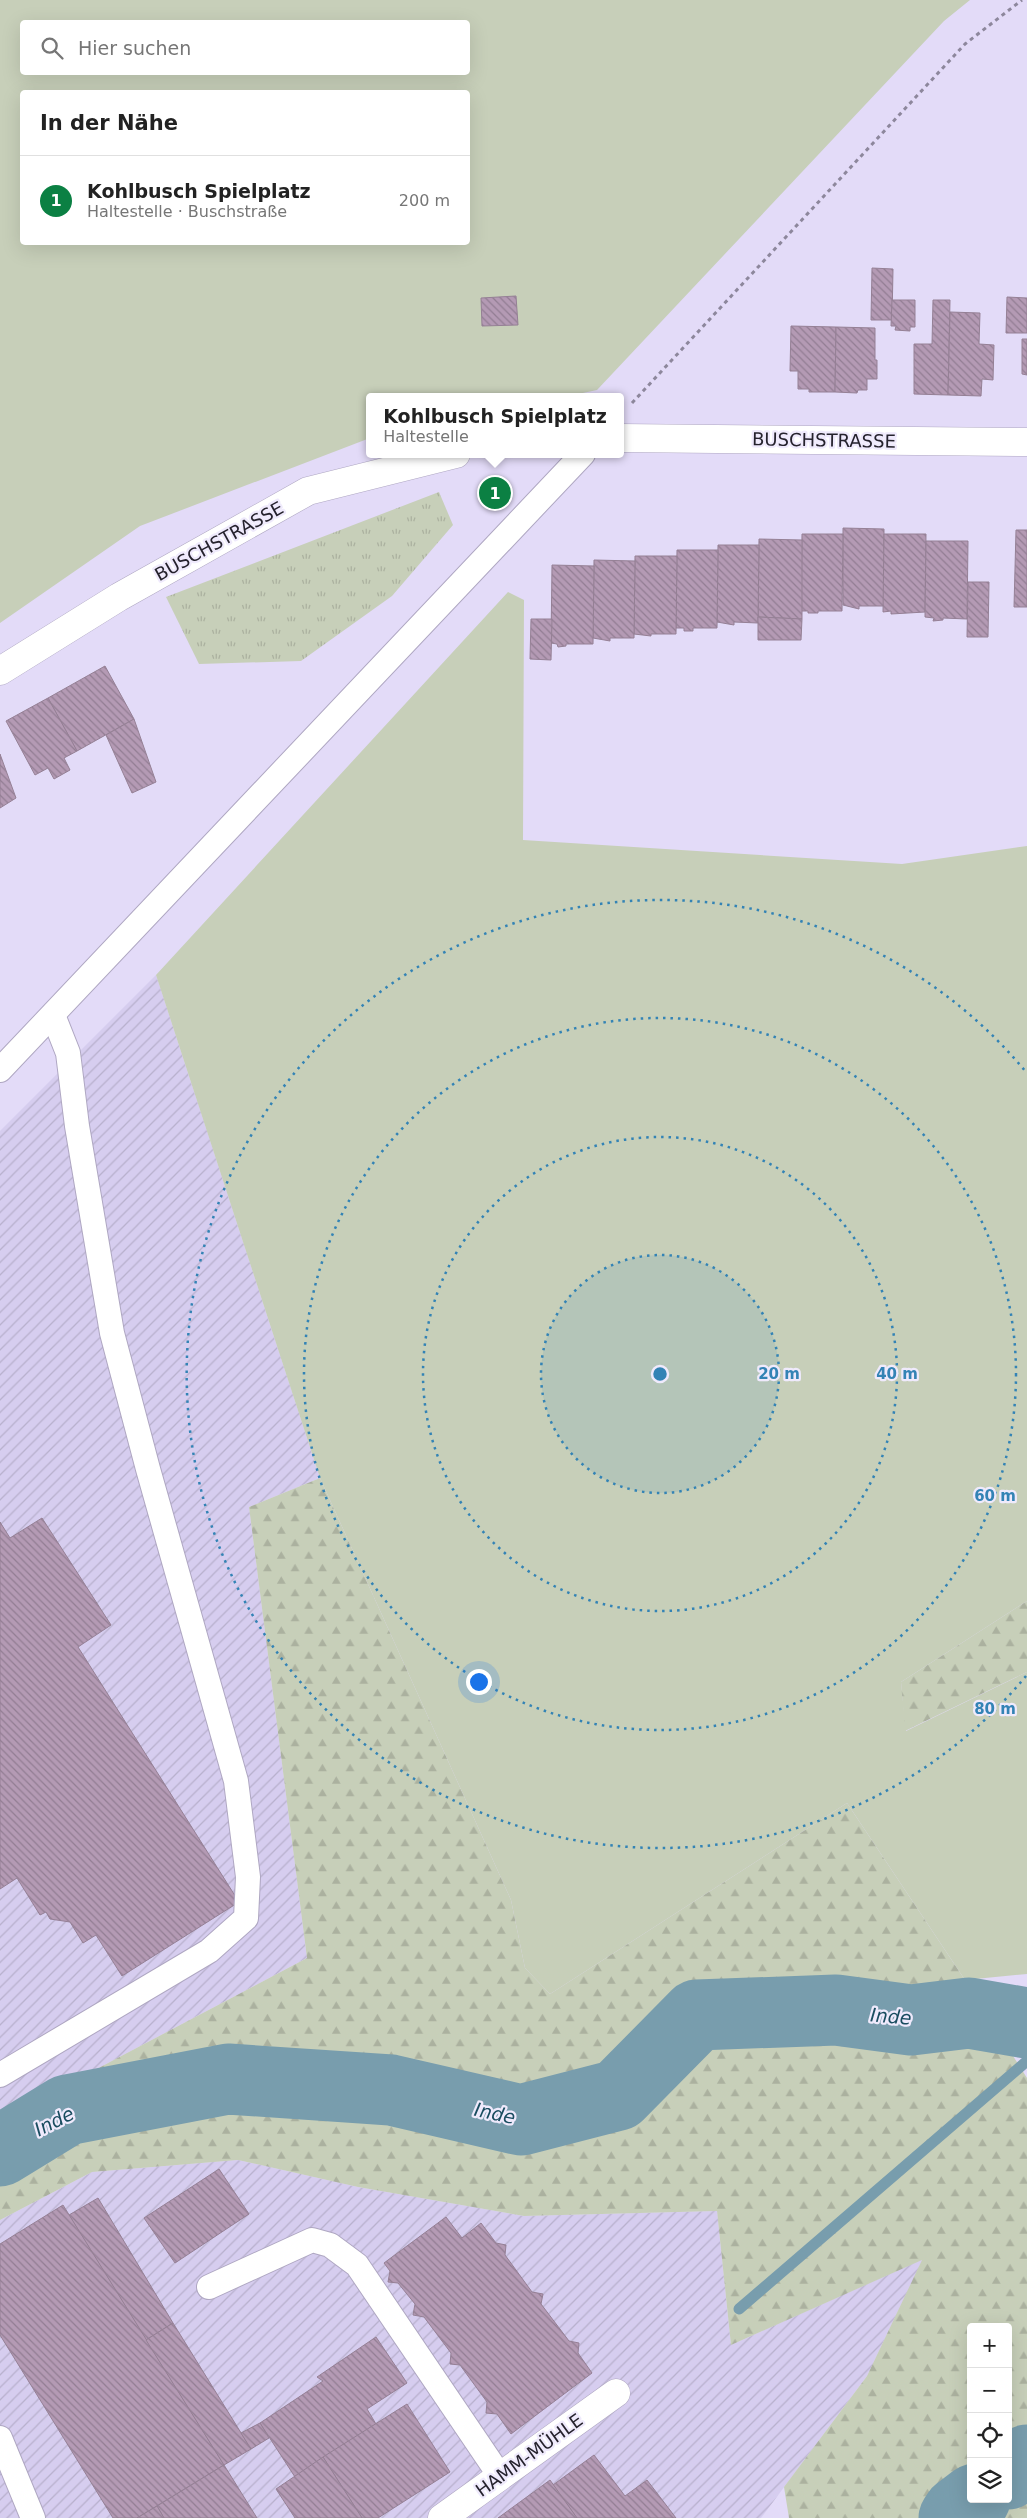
<!DOCTYPE html>
<html lang="de">
<meta charset="utf-8">
<style>
:root{--surface:#fff;--page:#f6f6f6;--text:#222;--muted:#767676;--line:#e0e0e0;--accent:#0b8043}
body{margin:0;font-family:"DejaVu Sans",sans-serif;background:var(--page);color:var(--text)}
.controls{position:absolute;right:15px;bottom:15px;display:grid;overflow:hidden;border-radius:5px;box-shadow:0 5px 20px #0002}
.controls button{width:45px;height:45px;display:grid;place-items:center;padding:0;border:0;border-bottom:1px solid var(--line);background:var(--surface);color:var(--text);font:25px sans-serif}
.you{position:absolute;left:478px;top:1681px;width:18px;height:18px;margin:-12px;border:4px solid #fff;border-radius:50%;background:#1a73e8;box-shadow:0 0 0 8px #1a73e833}
.badge{display:grid;place-items:center;width:32px;height:32px;border-radius:50%;background:var(--accent);color:#fff;font-size:16px;font-weight:700}
.pin{position:absolute;translate:-50% -50%;border:2px solid #fff;box-shadow:0 1px 5px #0006}
.popup{position:absolute;left:366px;top:393px;width:258px;height:65px;box-sizing:border-box;display:grid;place-content:center;border-radius:5px;background:var(--surface);filter:drop-shadow(0 1px 4px #0005);font-size:16px;white-space:nowrap;color:var(--muted)}
.popup b{font-size:19px;color:var(--text)}
.popup::after{content:'';position:absolute;left:50%;top:100%;margin-left:-10px;border:10px solid transparent;border-top-color:var(--surface)}
.list{margin:0;padding:0;list-style:none}
h2{display:flex;justify-content:space-between;align-items:center;height:65px;margin:0;padding:0 20px;font-size:21px}
h2 small{font-size:16px;font-weight:400;color:var(--muted)}
.list li{display:grid;grid-template-columns:32px 1fr auto;gap:15px;align-items:center;box-sizing:border-box;height:90px;padding:0 20px;border-top:1px solid var(--line)}
.list b{display:block;font-size:19px;white-space:nowrap}
.list p{margin:0;font-size:16px;white-space:nowrap;color:var(--muted)}
.list em{font-size:16px;font-style:normal;color:var(--muted)}
.icon{flex:none;width:28px;height:28px;fill:none;stroke:currentColor;stroke-width:2;stroke-linecap:round;stroke-linejoin:round}
.map{position:relative;flex:none;width:1027px;height:2518px;overflow:hidden}
.search{position:absolute;background:var(--surface);box-shadow:0 5px 20px #0002;left:20px;top:20px;width:450px;height:55px;display:flex;align-items:center;gap:12px;box-sizing:border-box;padding:0 18px;border-radius:5px;color:var(--muted);font-size:19px}
.panel{position:absolute;background:var(--surface);box-shadow:0 5px 20px #0002;left:20px;top:90px;width:450px;height:155px;border-radius:5px}
.map>svg:first-child{display:block}
.industrial{fill:url(#industrial-furrows)}
.grass{fill:#c7cfb9;fill-rule:evenodd}
.forest{fill:url(#forest-firs);fill-rule:evenodd}
.park{fill:url(#park-tufts)}
.lines{fill:none;stroke-linecap:round;stroke-linejoin:round}
.stream{stroke:#789dad;stroke-width:11}
.river{stroke:#789dad;stroke-width:71}
.building{fill:url(#building-back-hatch);stroke:#958095}
.service-casing{stroke:#afa7c2;stroke-width:26}
.minor-casing{stroke:#afa7c2;stroke-width:29}
.path{stroke:#8d879c;stroke-width:3;stroke-dasharray:4 4;stroke-linecap:butt}
.service{stroke:#fff;stroke-width:24}
.minor{stroke:#fff;stroke-width:28}
.ring{fill:none;stroke:#3383b5;stroke-width:2.5;stroke-dasharray:2.5 5}
.labels{text-anchor:middle;dominant-baseline:central;stroke-width:4.5;stroke-linejoin:round;paint-order:stroke}
.street-label{font-size:18px;fill:#25222d;stroke:#efeafc}
.water-label{font-size:19px;font-style:italic;fill:#194c5f;stroke:#efeafc}
.centre{fill:#3383b5;stroke:#efeafc;stroke-width:2.5}
.ring-label{font-size:15px;text-anchor:middle;font-weight:bold;fill:#3383b5;stroke:#efeafc;stroke-width:4.5;stroke-linejoin:round;paint-order:stroke}
</style>
<div class="map">
<svg width="1027" height="2518" viewBox="0 0 1027 2518">
<defs>
<pattern id="industrial-furrows" width="10" height="10" patternUnits="userSpaceOnUse" patternTransform="scale(1.25)"><rect width="10" height="10" fill="#d6cdef"/><path d="M-1 1l2-2M0 10L10 0M9 11l2-2" fill="none" stroke="#b8b0cd"/></pattern>
<pattern id="forest-firs" width="22" height="20" patternUnits="userSpaceOnUse" patternTransform="scale(1.25)"><rect width="22" height="20" fill="#c7cfb9"/><path d="M5 1l3.5 6h-7zM16 11l3.5 6h-7z" fill="#abb19f"/></pattern>
<pattern id="park-tufts" width="24" height="20" patternUnits="userSpaceOnUse" patternTransform="scale(1.25)"><rect width="24" height="20" fill="#c7cfb9"/><path d="M3 7l-1-3M5 7V3M7 7l1-3M15 17l-1-3M17 17v-4M19 17l1-3" fill="none" stroke="#abb19f"/></pattern>
<pattern id="building-back-hatch" width="6" height="6" patternUnits="userSpaceOnUse" patternTransform="scale(1.25)"><rect width="6" height="6" fill="#b49ab4"/><path d="M-1 5l2 2M0 0l6 6M5-1l2 2" fill="none" stroke="#927d93"/></pattern>
</defs>
<rect width="100%" height="100%" fill="#e3dbf8"/>
<g class="industrial">
<path d="M156,975l164,503 -71,29 58,451 -307,162v-989z"/>
<path d="M238,2160l120,27 166,29 193,-5 14,134 192,-86 -56,117 -106,142h-761v-298l92,-48z"/>
</g>
<g class="grass">
<path d="M0,0h970l-26,21 -347,369 -33,7h-194v41l-230,88 -140,97zM22,22h446v50h-446zM22,92h446v150h-446z"/>
<path d="M508,592l16,8 -1,240 379,24 125,-18v755l-126,81 5,49 121,-59v302l-62,6 -118,-177 -297,191 -25,-26 -14,-68 -191,-422 -164,-503z"/>
</g>
<g class="forest">
<path d="M320,1478l191,422 14,68 25,26 297,-191 118,177 62,98v440h-238l-5,-31 83,-111 55,-116 -191,85 -14,-134 -193,5 -166,-29 -120,-27 -146,12 -92,48v-100l307,-162 -58,-451zM971,2327h37v172h-37z"/>
<path d="M1027,1601v71l-122,59 -4,-49z"/>
</g>
<path class="park" d="M439,492l14,33 -61,71 -91,65 -102,3 -33,-67z"/>
<g class="lines">
<path class="stream" d="M739,2309l288,-248"/>
<g class="river">
<path d="M0,2151l67,-41 161,-31 163,11 130,30 97,-25 79,-80 139,-5 75,10 58,-7 58,10"/>
<path d="M1008,2474l19,-14"/>
<path d="M954,2518l4,-6 17,-13"/>
</g>
</g>
<g class="building">
<path d="M872,268l21,1 -1,51h-21z"/>
<path d="M516,296l2,29 -36,1 -1,-28z"/>
<path d="M1007,297l20,1v35h-21z"/>
<path d="M892,300h23v27h-5v4l-15,-1 1,-4h-5z"/>
<path d="M933,300h17l-2,95 -34,-1v-50h18z"/>
<path d="M950,312l30,1 -1,31 15,1 -1,35 -11,-1 -1,17 -33,-1z"/>
<path d="M791,326l45,1 -1,65h-26v-3h-11v-18h-8z"/>
<path d="M836,327l39,1v32h2v19h-10v11h-9l-1,3 -22,-1z"/>
<path d="M1022,339h5v36l-5,-1z"/>
<path d="M843,528l41,1v77h-25v3l-16,-4z"/>
<path d="M1016,530h11v77h-13z"/>
<path d="M802,534h41l-1,77h-24v2h-10v-2h-7z"/>
<path d="M884,534h42l-1,78 -34,2v-3l-8,1z"/>
<path d="M759,539l43,1v79l-44,-2z"/>
<path d="M926,541h42l-1,78 -24,-1v2l-10,1 1,-3 -9,-1z"/>
<path d="M718,545h41l-1,78 -24,-1v3l-17,-3z"/>
<path d="M677,550h41l-1,78h-24v3h-9v-3h-8z"/>
<path d="M635,556h42l-1,78h-25v2l-17,-2z"/>
<path d="M594,560l41,1 -1,77h-24v3l-17,-3z"/>
<path d="M552,565l42,1 -1,78h-27v2l-8,1 -1,-3 -6,-1z"/>
<path d="M968,582h21l-1,55h-21z"/>
<path d="M758,617l44,2 -1,21h-43z"/>
<path d="M531,619h21l-1,41 -21,-1z"/>
<path d="M105,666l29,53 -57,32 -29,-53z"/>
<path d="M48,698l29,53 -13,7 6,12 -16,9 -6,-11 -13,7 -29,-54z"/>
<path d="M134,719l22,63 -24,11 -26,-58z"/>
<path d="M0,754l16,44 -16,10z"/>
<path d="M42,1518l69,107 -33,22 161,255 -117,74 -26,-41 -13,8 -13,-21 -20,-3 -4,-7 -6,3 -23,-37 -17,11v-367l10,16z"/>
<path d="M219,2169l30,45 -74,49 -31,-45z"/>
<path d="M98,2198l75,125 -27,17 -77,-125z"/>
<path d="M63,2205l161,260 -87,53h-24l-113,-183v-91z"/>
<path d="M446,2217l16,21 19,-15 15,20 10,2 -1,10 27,37 11,2 -2,10 28,37 10,2 -1,10 14,20 -81,61 -14,-20 -11,-1 1,-11 -27,-37 -10,-1 1,-11 -27,-36 -11,-2 2,-11 -17,-21 -10,-1 2,-11 -6,-8z"/>
<path d="M173,2323l78,126 -27,16 -78,-125z"/>
<path d="M376,2337l31,46 -40,26 9,15 -81,53 -35,-54 63,-42 -6,-4z"/>
<path d="M407,2404l43,68 -72,46h-16l-39,-61z"/>
<path d="M260,2423l9,15 -18,11 -10,-16z"/>
<path d="M594,2455l31,41 22,-16 29,38h-99l-24,-33z"/>
<path d="M323,2457l39,61h-67l-19,-29z"/>
<path d="M224,2465l33,53h-93l-7,-12z"/>
<path d="M550,2480l27,38h-79z"/>
<path d="M157,2506l7,12h-27z"/>
</g>
<g class="lines">
<defs>
<g id="service">
<path d="M0,1070l583,-616"/>
<path d="M0,2075l209,-124 37,-33 2,-41 -12,-96 -88,-312 -36,-136 -35,-207 -9,-73 -15,-38"/>
<path d="M209,2287l103,-47 18,5 27,20 143,211"/>
<path d="M0,2438l33,80"/>
</g>
<g id="minor">
<path d="M620,438l407,4"/>
<path d="M0,671l119,-74 189,-106 148,-37"/>
<path d="M442,2518l174,-125"/>
</g>
</defs>
<use href="#service" class="service-casing"/>
<use href="#minor" class="minor-casing"/>
<path class="path" d="M632,403l333,-359 57,-44"/>
<use href="#service" class="service"/>
<use href="#minor" class="minor"/>
</g>
<circle cx="660" cy="1374" r="119" fill="#3383b5" fill-opacity=".12"/>
<g class="ring">
<circle cx="660" cy="1374" r="119"/>
<circle cx="660" cy="1374" r="237"/>
<circle cx="660" cy="1374" r="356"/>
<path d="M1026 1676A474 474 0 1 1 1026 1072"/>
</g>
<g class="labels">
<g class="street-label">
<text transform="translate(824 440) rotate(1)">BUSCHSTRASSE</text>
<text transform="translate(219 541) rotate(-29)">BUSCHSTRASSE</text>
<text transform="translate(529 2455) rotate(-36)">HAMM-MÜHLE</text>
</g>
<g class="water-label">
<text transform="translate(891 2016) rotate(5)">Inde</text>
<text transform="translate(495 2113) rotate(12)">Inde</text>
<text transform="translate(54 2121) rotate(-27)">Inde</text>
</g>
</g>
<circle cx="660" cy="1374" r="8" class="centre"/>
<g class="ring-label">
<text x="779" y="1379">20 m</text>
<text x="897" y="1379">40 m</text>
<text x="995" y="1501">60 m</text>
<text x="995" y="1714">80 m</text>
</g>
</svg>
<div class="controls">
<button>+</button>
<button>−</button>
<button><svg class="icon" aria-label="locate" viewBox="0 0 24 24"><circle cx="12" cy="12" r="6"/><path d="M12 2v4M12 18v4M2 12h4M18 12h4"/></svg></button>
<button><svg class="icon" aria-label="layers" viewBox="0 0 24 24"><path d="M12 4l9 5-9 5-9-5zM3 14l9 5 9-5"/></svg></button>
</div>
<div class="you"></div>
<div class="pin badge" style="left:495px;top:493px">1</div>
<div class="popup"><b>Kohlbusch Spielplatz</b>Haltestelle</div>
<div class="search"><svg class="icon" aria-label="search" viewBox="0 0 24 24"><circle cx="10" cy="10" r="6"/><path d="M15 15l6 6"/></svg>Hier suchen</div>
<section class="panel">
<h2>In der Nähe<small></small></h2>
<ul class="list">
<li><span class="badge">1</span><div><b>Kohlbusch Spielplatz</b><p>Haltestelle · Buschstraße</p></div><em>200 m</em></li>
</ul>
</section>
</div>
